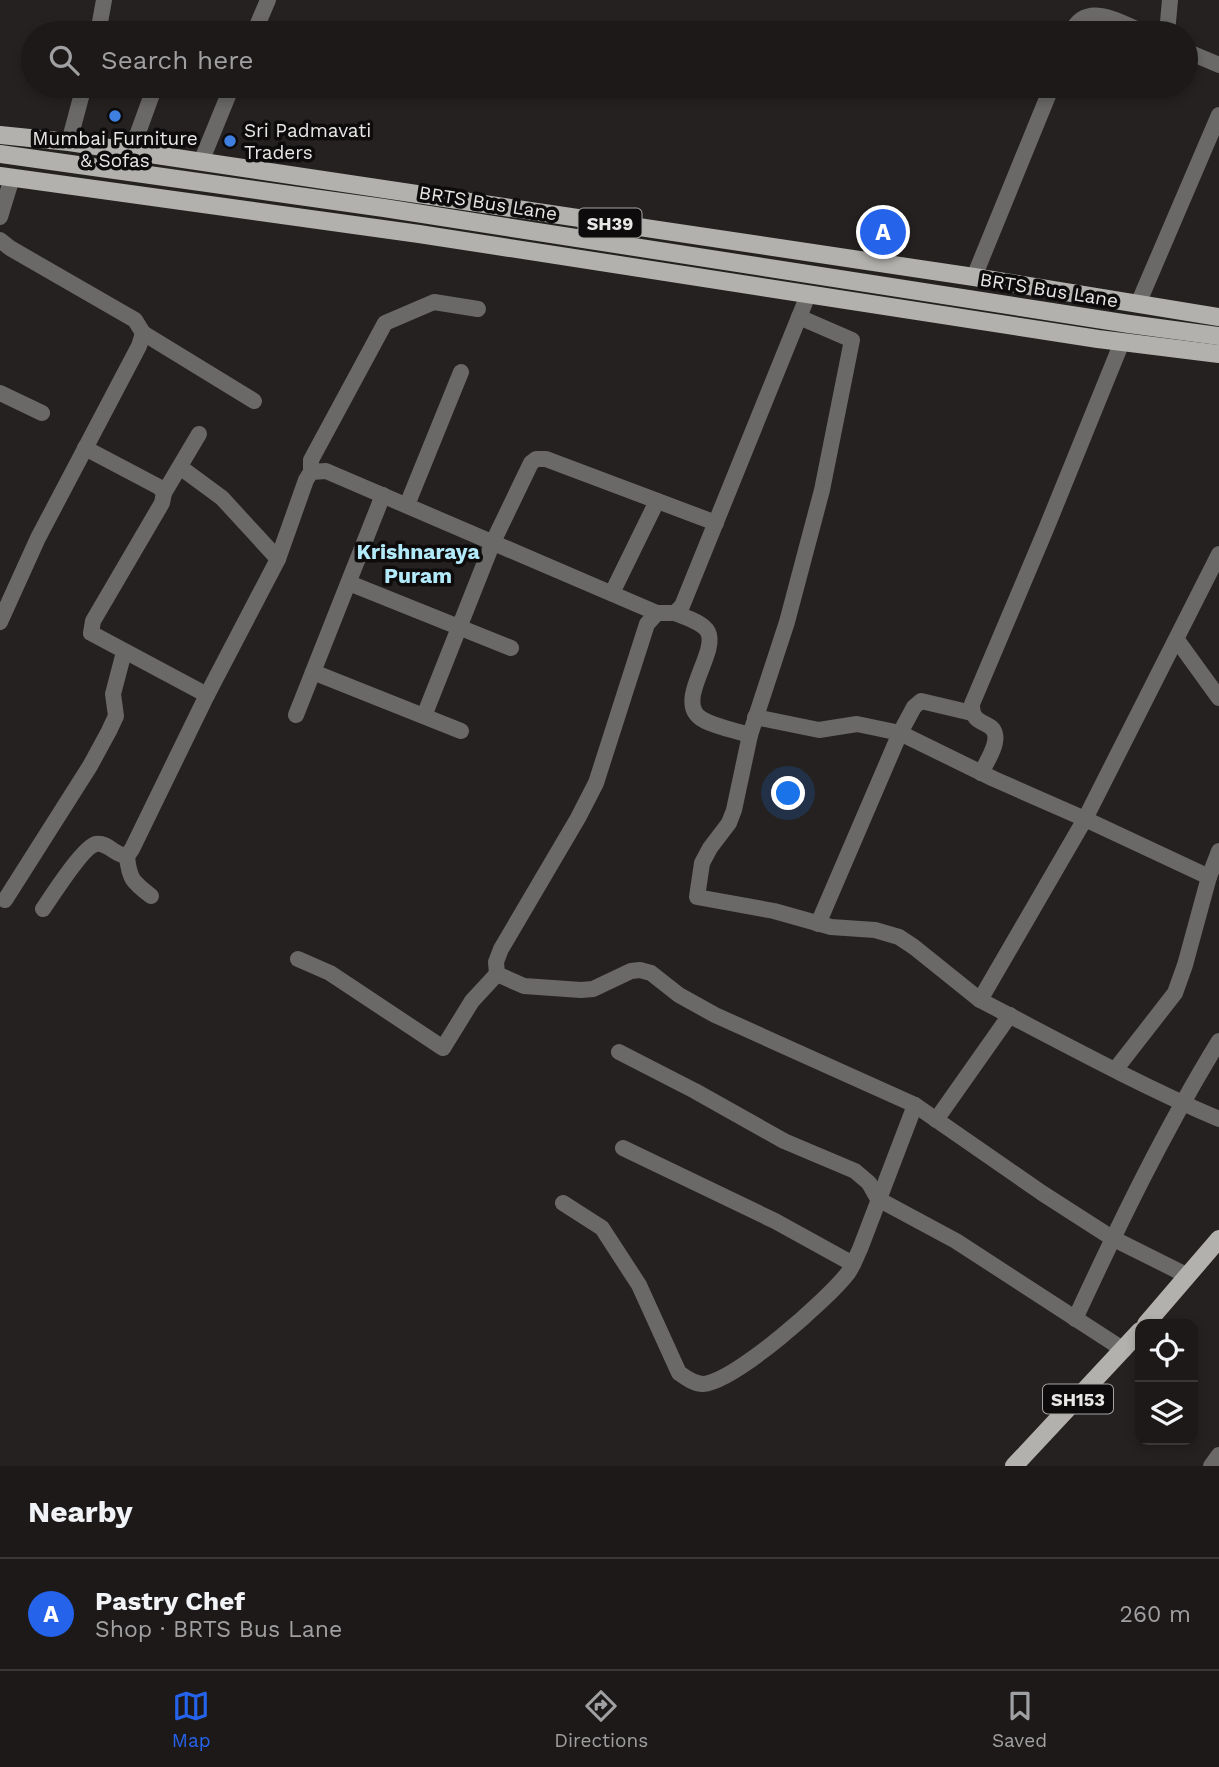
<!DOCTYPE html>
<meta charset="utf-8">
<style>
:root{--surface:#1c1918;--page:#252221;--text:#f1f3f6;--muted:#a0a0a2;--line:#3a3837;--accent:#2563eb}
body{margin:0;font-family:"Work Sans",sans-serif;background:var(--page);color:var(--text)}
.controls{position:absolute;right:21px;bottom:21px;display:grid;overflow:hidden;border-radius:14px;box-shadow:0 4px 10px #0003}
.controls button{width:63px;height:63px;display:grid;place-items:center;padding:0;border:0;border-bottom:2px solid var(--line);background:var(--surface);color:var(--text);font:35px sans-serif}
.you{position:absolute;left:789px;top:794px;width:24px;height:24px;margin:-18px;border:5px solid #fff;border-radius:50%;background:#1a73e8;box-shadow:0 0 0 10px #1a73e833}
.badge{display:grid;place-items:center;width:46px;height:46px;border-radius:50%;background:var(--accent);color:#fff;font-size:23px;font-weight:700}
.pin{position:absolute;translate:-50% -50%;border:4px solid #fff;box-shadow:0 2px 7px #0006}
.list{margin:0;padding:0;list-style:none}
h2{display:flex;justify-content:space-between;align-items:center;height:91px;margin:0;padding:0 28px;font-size:30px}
h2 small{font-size:23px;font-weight:400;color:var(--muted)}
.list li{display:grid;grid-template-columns:46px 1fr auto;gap:21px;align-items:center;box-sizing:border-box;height:112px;padding:0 28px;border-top:2px solid var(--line)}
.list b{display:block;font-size:26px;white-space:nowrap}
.list p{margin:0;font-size:23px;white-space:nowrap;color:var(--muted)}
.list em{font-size:23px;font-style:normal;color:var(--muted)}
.icon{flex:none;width:38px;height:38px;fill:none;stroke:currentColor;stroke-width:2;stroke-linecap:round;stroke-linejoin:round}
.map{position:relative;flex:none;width:1219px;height:1466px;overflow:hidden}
.search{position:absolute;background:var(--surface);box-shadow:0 4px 10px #0003;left:21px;right:21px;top:21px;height:77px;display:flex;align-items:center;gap:18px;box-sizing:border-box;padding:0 24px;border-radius:38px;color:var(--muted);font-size:26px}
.sheet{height:203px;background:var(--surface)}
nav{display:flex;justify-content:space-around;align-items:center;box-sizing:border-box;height:98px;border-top:2px solid var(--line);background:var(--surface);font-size:19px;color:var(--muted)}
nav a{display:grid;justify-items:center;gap:4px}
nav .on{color:var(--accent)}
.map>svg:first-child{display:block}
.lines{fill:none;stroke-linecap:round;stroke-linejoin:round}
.minor{stroke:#6a6967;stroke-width:16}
.primary{stroke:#b2b1ad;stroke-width:18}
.shop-dot{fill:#3f7fe0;stroke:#0d0b0b;stroke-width:2.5}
.labels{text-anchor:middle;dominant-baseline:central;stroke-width:7;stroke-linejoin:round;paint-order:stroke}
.shield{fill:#0d0b0b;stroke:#a7a5a4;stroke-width:2}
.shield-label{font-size:18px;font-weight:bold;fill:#e9e7e6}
.poi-label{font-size:19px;fill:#e9e7e6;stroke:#0d0b0b;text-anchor:start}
.street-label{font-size:19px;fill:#e9e7e6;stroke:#0d0b0b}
.neighbourhood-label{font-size:21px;font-weight:bold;fill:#b3eafa;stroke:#0d0b0b}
</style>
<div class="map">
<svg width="1219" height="1466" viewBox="0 0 1219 1466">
<rect width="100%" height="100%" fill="#252120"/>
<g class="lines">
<g class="minor">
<path d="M141,29l13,4"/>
<path d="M98,33l6,-33"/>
<path d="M254,33l14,-33"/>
<path d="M1071,33c15,-33 48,-11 74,0"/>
<path d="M1167,33l3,-33"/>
<path d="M1186,51l33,14"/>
<path d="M69,142l15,-56"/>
<path d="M131,152l24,-66"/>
<path d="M201,162l31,-76"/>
<path d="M0,217l12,-39"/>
<path d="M0,240l10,8 125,72 8,13 -4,13 -101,192 -38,84"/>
<path d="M974,277l78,-191"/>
<path d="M1138,304l81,-189"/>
<path d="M799,317l53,23 -30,150 -35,132 -37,113 -16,75 -5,13 -19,25 -8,15 -5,34 77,14 57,16 44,3 24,7 15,10 66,53"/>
<path d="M143,333l111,68"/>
<path d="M0,393l42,20"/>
<path d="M85,448l74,39 5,6 -2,10 -69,118 -2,12 116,62"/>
<path d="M180,467l42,31 56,61"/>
<path d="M311,472v-12l74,-137 49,-21 44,7"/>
<path d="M164,493l35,-59"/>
<path d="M407,505l54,-133"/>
<path d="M349,583l162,65"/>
<path d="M612,593l45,-92"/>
<path d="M675,613c9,4 28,9 33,19 10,20 -30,65 -10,84 9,9 38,15 52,19"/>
<path d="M1177,640l42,58"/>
<path d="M313,672l148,59"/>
<path d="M296,715l87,-220"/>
<path d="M424,716l69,-174 38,-79 5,-4h10l170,64"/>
<path d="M755,717l64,13 38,-6 43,9 94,46 91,40 134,-265"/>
<path d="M981,773c5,-10 17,-28 14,-39 -3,-14 -24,-7 -23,-30l74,-175 76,-187"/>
<path d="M127,856c2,23 6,26 24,40"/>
<path d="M1209,877l10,-26"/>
<path d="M5,900l85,-134 19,-35 7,-15 -3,-22 11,-42"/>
<path d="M43,909c8,-12 41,-63 53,-65 12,-2 19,12 31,12l5,-7 75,-154 71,-136 28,-79 5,-8 15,-1 331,142"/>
<path d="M818,924l82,-191 14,-26 7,-6 51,12"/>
<path d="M298,959l32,14 113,75 29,-47 25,-27"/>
<path d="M619,1052l76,39 89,50 71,30 14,12 9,16 78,42 168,109"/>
<path d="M1115,1070l60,-77 10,-28 24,-88 -124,-58 -105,181c79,41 157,84 239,119"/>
<path d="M915,1105l127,88 70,45 76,38"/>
<path d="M936,1120l74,-105"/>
<path d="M623,1148l152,73 78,43"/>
<path d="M563,1203l39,25 37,57 40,88c7,5 15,11 24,11 33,-3 124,-84 145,-111 5,-7 8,-16 12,-24l55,-144 -200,-90 -36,-20 -28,-22 -11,-3 -9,1 -38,18 -12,1 -57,-4 -27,-12 -1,-12 5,-13 77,-131 18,-35 51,-159 10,-11h18l7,-7 126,-311"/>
<path d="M1075,1319c44,-95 90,-190 144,-278"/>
<path d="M1211,1466l8,-11"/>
</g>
<g class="primary">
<path d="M0,135l69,7 905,135 245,40"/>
<path d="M0,154l384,54 745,116 90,12"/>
<path d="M0,176l419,58 679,105 121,15"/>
<path d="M1146,1324l73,-85"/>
<path d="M1014,1466l126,-135"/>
</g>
</g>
<g class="shop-dot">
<circle cx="115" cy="116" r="7"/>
<circle cx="230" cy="141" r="7"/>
</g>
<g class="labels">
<g class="shield">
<rect x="578.5" y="208.5" width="63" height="29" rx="5"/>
<rect x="1043" y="1384.5" width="70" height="29" rx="5"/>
</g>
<g class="shield-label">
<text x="610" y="223">SH39</text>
<text x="1078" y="1399">SH153</text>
</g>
<g class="poi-label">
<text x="244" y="130">Sri Padmavati<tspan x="244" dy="22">Traders</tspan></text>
<text x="115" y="138" text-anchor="middle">Mumbai Furniture<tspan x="115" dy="22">&amp; Sofas</tspan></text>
</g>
<g class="street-label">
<text transform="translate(488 203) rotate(9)">BRTS Bus Lane</text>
<text transform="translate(1049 290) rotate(9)">BRTS Bus Lane</text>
</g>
<g class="neighbourhood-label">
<text x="418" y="551">Krishnaraya<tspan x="418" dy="24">Puram</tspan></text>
</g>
</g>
</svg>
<div class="controls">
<button><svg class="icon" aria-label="locate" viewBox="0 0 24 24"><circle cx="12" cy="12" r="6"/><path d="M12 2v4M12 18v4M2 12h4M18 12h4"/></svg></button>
<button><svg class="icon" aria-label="layers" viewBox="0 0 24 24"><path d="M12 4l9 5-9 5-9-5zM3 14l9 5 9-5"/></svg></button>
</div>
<div class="you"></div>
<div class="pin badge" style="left:883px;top:232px">A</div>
<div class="search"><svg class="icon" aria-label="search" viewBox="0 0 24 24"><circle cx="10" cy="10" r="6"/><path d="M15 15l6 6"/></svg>Search here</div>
</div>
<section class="sheet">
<h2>Nearby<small></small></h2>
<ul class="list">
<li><span class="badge">A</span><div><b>Pastry Chef</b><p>Shop · BRTS Bus Lane</p></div><em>260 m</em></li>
</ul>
</section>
<nav>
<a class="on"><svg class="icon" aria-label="map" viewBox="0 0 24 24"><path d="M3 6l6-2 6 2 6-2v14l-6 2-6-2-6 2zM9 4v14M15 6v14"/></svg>Map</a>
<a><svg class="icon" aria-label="directions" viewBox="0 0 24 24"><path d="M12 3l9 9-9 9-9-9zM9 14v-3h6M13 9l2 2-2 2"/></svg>Directions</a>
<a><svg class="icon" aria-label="saved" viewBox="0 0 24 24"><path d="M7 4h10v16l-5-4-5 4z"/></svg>Saved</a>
</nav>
